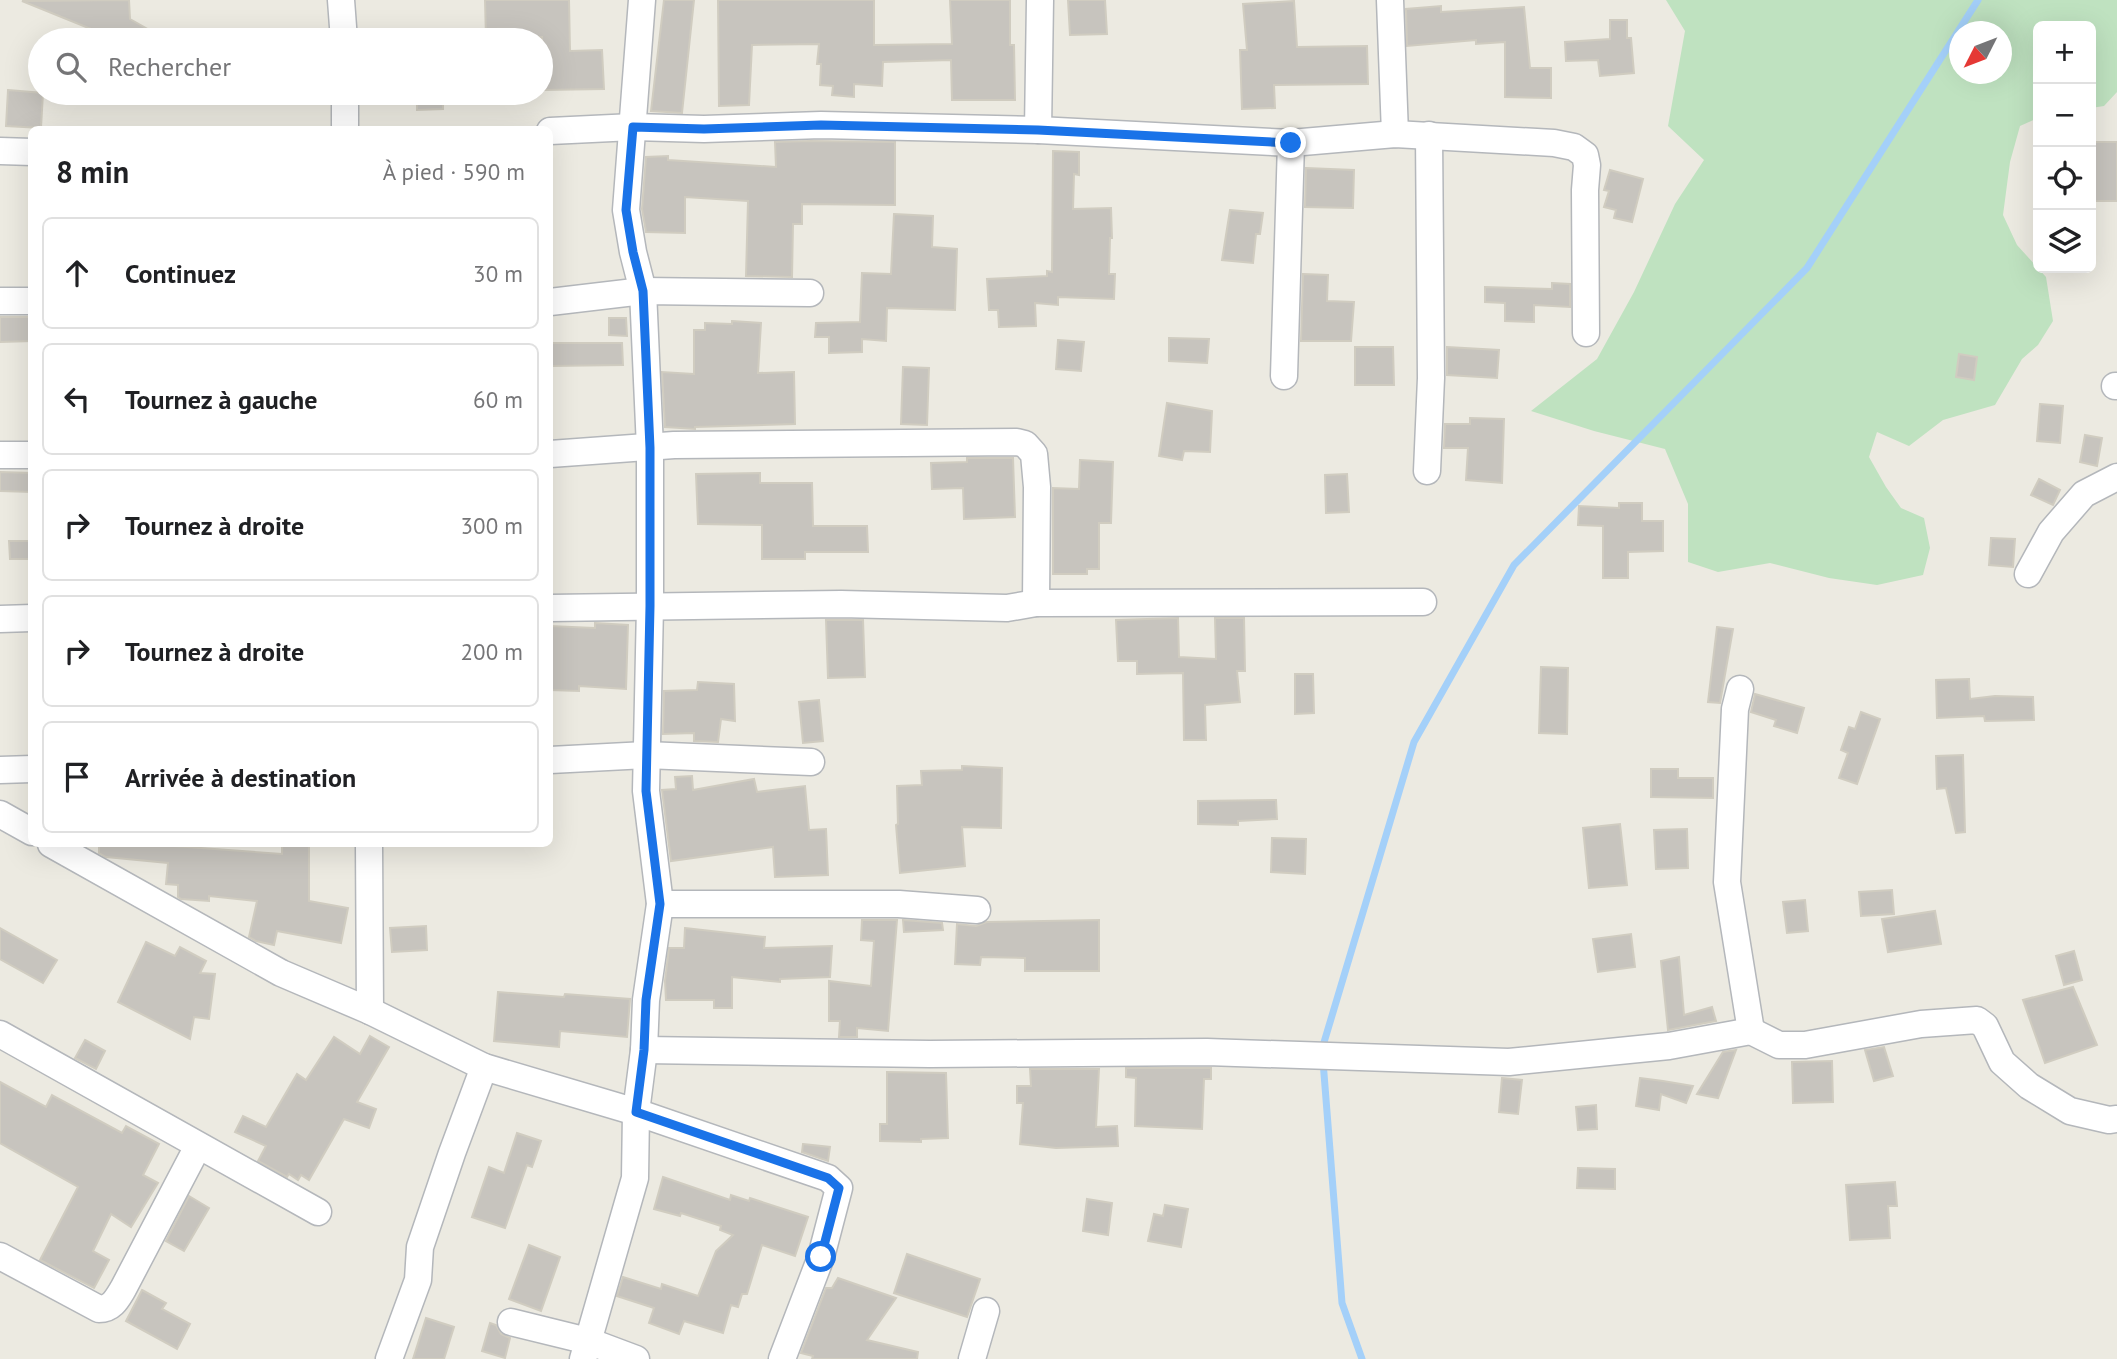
<!DOCTYPE html>
<html lang="fr">
<meta charset="utf-8">
<style>
:root{--surface:#fff;--page:#f2f2f2;--text:#202124;--muted:#757577;--line:#e0e0e0}
body{margin:0;font-family:"PT Sans",sans-serif;background:var(--page);color:var(--text)}
.controls{position:absolute;right:21px;top:21px;display:grid;overflow:hidden;border-radius:10px;box-shadow:0 7px 28px #0002}
.controls button{width:63px;height:63px;display:grid;place-items:center;padding:0;border:0;border-bottom:2px solid var(--line);background:var(--surface);color:var(--text);font:35px sans-serif}
.compass{position:absolute;left:1949px;top:21px;width:63px;height:63px;border-radius:50%;background:var(--surface);box-shadow:0 7px 28px #0002;rotate:228deg}
.stop{position:absolute;width:21px;height:21px;margin:-16px;border:5px solid #1a73e8;border-radius:50%;background:#fff}
.stop.end{background:#1a73e8;border-color:#fff;box-shadow:0 2px 7px #0008}
.list{margin:0;padding:0;list-style:none}
h2{display:flex;justify-content:space-between;align-items:center;height:91px;margin:0;padding:0 28px;font-size:30px}
h2 small{font-size:23px;font-weight:400;color:var(--muted)}
.list li{display:grid;grid-template-columns:46px 1fr auto;gap:21px;align-items:center;box-sizing:border-box;height:112px;margin:0 14px 14px;padding:0 14px;border:2px solid var(--line);border-radius:10px}
.list b{display:block;font-size:26px;white-space:nowrap}
.list em{font-size:23px;font-style:normal;color:var(--muted)}
.icon{flex:none;width:38px;height:38px;fill:none;stroke:currentColor;stroke-width:2;stroke-linecap:round;stroke-linejoin:round}
.map{position:relative;flex:none;width:2117px;height:1359px;overflow:hidden}
.search{position:absolute;background:var(--surface);box-shadow:0 7px 28px #0002;left:28px;top:28px;width:525px;height:77px;display:flex;align-items:center;gap:18px;box-sizing:border-box;padding:0 24px;border-radius:38px;color:var(--muted);font-size:26px}
.panel{position:absolute;background:var(--surface);box-shadow:0 7px 28px #0002;left:28px;top:126px;width:525px;height:721px;border-radius:10px}
.map>svg:first-child{display:block}
.green{fill:#bfe2c0;fill-rule:evenodd}
.lines{fill:none;stroke-linecap:round;stroke-linejoin:round}
.stream{stroke:#a4d0f9;stroke-width:7}
.building{fill:#c7c4be;stroke:#d0ccc0;stroke-width:2}
.street-casing{stroke:#b4b7bb;stroke-width:29}
.street{stroke:#fff;stroke-width:26}
.route{stroke:#1a73e8;stroke-width:9}
</style>
<div class="map">
<svg width="2117" height="1359" viewBox="0 0 2117 1359">
<rect width="100%" height="100%" fill="#eceae1"/>
<path class="green" d="M1666,0h451v92l-13,14 -13,2v-82h-53v92l-18,8 -10,36 -7,53 14,30 29,32 7,44 -15,24 -16,14 -27,46 -52,15 -34,26 -32,-14 -8,25 17,30 15,21 23,10 6,30 -7,27 -46,10 -48,-7 -59,-15 -52,9 -30,-10v-58l-23,-55 -71,-18 -63,-20 66,-52 37,-67 41,-88 29,-44 -36,-34 17,-95zM1960,32h42v42h-42z"/>
<g class="lines">
<g class="stream">
<path d="M1322,1049l92,-307 100,-177 293,-297 171,-268"/>
<path d="M1323,1061l19,242 20,56"/>
</g>
</g>
<g class="building">
<path d="M129,0l1,19 37,21h-49l-96,-39z"/>
<path d="M485,0h84l1,51 32,-1 2,39 -61,1 -1,-53 -56,1z"/>
<path d="M664,0h30l-12,113 -31,-2z"/>
<path d="M718,0h156v45l78,-1 -2,-44h60v45h4l1,55h-63l-1,-40 -68,2 -1,24 -28,-2v13l-22,-2 1,-9 -13,-1 1,-21h-4l2,-20 -67,1 -3,60 -30,1z"/>
<path d="M1068,0h37l2,34 -37,1z"/>
<path d="M1294,1l3,46 70,-1 1,38 -94,1 1,23 -33,1 -2,-59h7l-4,-46z"/>
<path d="M1441,6v6l83,-5 6,61h21v30l-46,-1v-55l-29,2v-4l-69,6 -1,-37z"/>
<path d="M1610,20h17v18h4l3,35 -34,3 -2,-16 -32,1 -1,-19 45,-3z"/>
<path d="M8,90l35,3 -2,35 -35,-2z"/>
<path d="M417,93h26v16l-26,1z"/>
<path d="M811,141l84,1v63l-93,-1v20h-9l-1,53 -46,-1 2,-75 -63,-4v36l-39,-1 -4,-23 4,-52 22,-1v4l108,7 -1,-25z"/>
<rect x="2091" y="142" width="26" height="59"/>
<path d="M1053,151l26,1v23l-5,-1 -1,35 38,-1 1,30h-2l-1,36h6l-1,25 -56,-2v8l-23,-2 1,23 -37,1 -1,-17h-9l-2,-31 60,-3v-5l5,1z"/>
<path d="M1306,168l48,2 -1,38 -48,-1z"/>
<path d="M1610,170l33,9 -11,43 -18,-4 2,-8 -12,-3 5,-16 -5,-1z"/>
<path d="M1230,210l33,3 -3,21h-4l-3,29 -31,-3z"/>
<path d="M894,214l39,2 -1,31 25,2 -2,61 -68,-2 -1,33 -24,-2v13l-33,1v-16h-14l1,-14 44,-1 2,-49 29,1z"/>
<path d="M1303,274l25,1 -1,26 27,1 -3,39h-50z"/>
<path d="M1552,283l18,1v23l-36,-2v17l-29,-1v-18l-20,-1v-15l67,2z"/>
<path d="M0,317h32v24l-32,1z"/>
<path d="M609,318h17l1,18 -18,-1z"/>
<path d="M732,321l29,2 -3,50 36,-1 1,52 -100,3v2l-30,-2 -3,-55 32,2v-44h11v-7l27,1z"/>
<path d="M1169,338l40,1 -2,24 -38,-2z"/>
<path d="M1058,340l26,2 -3,29 -25,-2z"/>
<path d="M550,343h72l1,22 -73,1z"/>
<path d="M1355,347h38l1,38h-39z"/>
<path d="M1447,347l52,3 -2,28 -50,-3z"/>
<path d="M1959,354l18,3 -3,23 -18,-3z"/>
<path d="M903,367l26,1 -2,57 -26,-1z"/>
<path d="M1167,403l45,8 -2,41 -26,-1 -2,9 -23,-4z"/>
<path d="M2040,404l23,2 -3,37 -23,-2z"/>
<path d="M1470,418l34,1 -2,64 -36,-3 2,-32h-24l1,-24h25z"/>
<path d="M2085,435l17,3 -5,28 -17,-4z"/>
<path d="M967,458h46l2,59 -51,2 -1,-31 -31,1 -1,-26 36,-1z"/>
<path d="M1080,460l33,2 -2,61h-12v46h-12v5h-34v-86l26,1z"/>
<path d="M0,472l32,1v19l-32,-1z"/>
<path d="M760,473v10h52l1,43h54l1,26h-63v7h-43v-34l-64,-1 -2,-50z"/>
<path d="M1347,474l2,38 -23,1 -1,-38z"/>
<path d="M2039,479l21,11 -7,15 -22,-10z"/>
<path d="M1619,503h23v18h21v30l-35,1v26h-25v-52l-25,-1 1,-19 40,2z"/>
<path d="M1991,538l24,1 -2,28 -24,-2z"/>
<path d="M9,541h23v18h-22z"/>
<path d="M1178,618l1,39 37,2 -1,-41h29l1,53h-8l3,31 -35,3 1,35h-22l-1,-67 -46,1v-13h-19l-2,-41z"/>
<path d="M826,620h37l2,57 -37,1z"/>
<path d="M595,623l33,2 -2,64 -47,-3v5l-29,-1v-64l45,2z"/>
<path d="M1717,627l16,2 -13,74 -12,-1z"/>
<path d="M1541,667l27,1 -1,66 -28,-1z"/>
<path d="M1295,674h18l1,39 -19,1z"/>
<path d="M1969,679l1,20 25,-3 38,1 1,23 -49,1 -1,-5 -47,2 -1,-38z"/>
<path d="M698,682l36,2 1,37 -14,-2 -3,23 -24,-1v-8l-31,1 1,-43 33,-1z"/>
<path d="M1755,694l49,14 -7,25 -23,-7 2,-6 -25,-8z"/>
<path d="M819,700l4,41 -20,2 -4,-41z"/>
<path d="M1861,712l19,7 -23,65 -18,-6 9,-25 -7,-3 8,-23 6,2z"/>
<path d="M1963,755l2,77 -9,1 -10,-45 -9,1 -1,-33z"/>
<path d="M962,766l40,2 -1,60 -39,-1 3,39 -65,7 -4,-48 2,-1 -1,-38 25,-1 -1,-14 41,-1z"/>
<path d="M1651,769h27v9h35v20l-62,-1z"/>
<path d="M692,776l1,14 61,-11 3,13 48,-6 4,44 17,-1 2,46 -53,2 -2,-30 -102,14 -9,-71 14,-1 -1,-12z"/>
<path d="M1276,800l1,19 -39,2v4l-40,-1v-23z"/>
<path d="M1620,824l7,61 -38,3 -6,-60z"/>
<path d="M1687,829l1,39 -32,1 -2,-39z"/>
<path d="M1272,838l34,1 -1,35 -34,-2z"/>
<path d="M99,844h47l136,10v-10h27v57l39,7 -7,35 -64,-12 -3,14 -18,-4 -7,-4 8,-36 -48,-5v5l-28,-2 -3,-2v-12l-12,-1 2,-21 -62,-6 -7,-4z"/>
<path d="M1892,890l2,24 -33,2 -2,-24z"/>
<path d="M1805,900l3,31 -21,2 -4,-31z"/>
<path d="M1935,911l6,33 -53,8 -6,-33z"/>
<path d="M862,920h35l-9,111 -31,-3v9h-18l1,-16h-11v-40l42,5 3,-45 -13,-1z"/>
<path d="M903,920l39,3 1,7 -39,2z"/>
<path d="M1099,920v51h-74v-13l-44,-1 -1,8 -25,-1 2,-40 19,2 11,-4z"/>
<path d="M426,926l1,24 -35,2 -2,-24z"/>
<path d="M0,928l57,32 -14,23 -43,-24z"/>
<path d="M685,928l80,9 -1,11 68,-2 -2,31 -50,2v3l-48,-5v31h-18v-8h-48l-1,-19 4,-33h15z"/>
<path d="M1631,934l4,33 -37,5 -5,-33z"/>
<path d="M146,942l29,14 5,-9 26,14 -6,12 15,1 -6,45 -15,-2 -4,22 -72,-37z"/>
<path d="M2074,951l8,29 -18,5 -8,-29z"/>
<path d="M1679,957l5,58 28,-8 4,14 -48,9 -7,-69z"/>
<path d="M2073,987l24,58 -52,18 -22,-63z"/>
<path d="M498,992l66,5 1,-3 65,5 -3,38 -67,-6 -1,16 -65,-6z"/>
<path d="M370,1036l19,11 -32,55 19,7 -7,19 -25,-9 -35,61 -8,-5 -3,5 -9,-6 -2,3 -29,-16 8,-15 -31,-14 8,-16 23,11 31,-53 9,6 28,-43 26,17z"/>
<path d="M85,1040l20,11 -9,18 -21,-11z"/>
<path d="M1884,1047l9,29 -19,5 -9,-31z"/>
<path d="M1736,1050l-18,48 -21,-4 26,-42z"/>
<path d="M1832,1061l1,41 -40,1 -1,-41z"/>
<path d="M1126,1068h85v11h-7l-2,50 -67,-3 1,-48 -10,-1z"/>
<path d="M1030,1069h69l-3,58 21,-1 1,20 -62,2 -36,-4 3,-41h-6v-17h14z"/>
<path d="M887,1072l59,1 2,65 -27,1v3l-41,-1v-17h7z"/>
<path d="M1502,1078l20,2 -4,34 -19,-2z"/>
<path d="M1640,1078l23,3 30,5 -7,17 -25,-9 -2,16 -23,-4z"/>
<path d="M0,1082l46,25 6,-12 70,38 4,-7 33,18 -16,31 15,8 -27,44 -20,-13 -18,37 16,9 -15,28 -54,-28 38,-73 -78,-44z"/>
<path d="M1596,1105l1,24 -19,1 -2,-23z"/>
<path d="M517,1133l24,8 -9,26 -5,-2 -22,63 -33,-11 17,-50 15,6z"/>
<path d="M803,1144l27,3 -2,14 -26,-9z"/>
<path d="M1578,1168l37,1v20l-38,-1z"/>
<path d="M663,1177l67,23 1,-5 18,6 1,-3 58,19 -13,39 -33,-11 -15,49h-5l-4,13 -7,-2 -8,28 -39,-12 -5,13 -30,-11 5,-15 -37,-12 6,-19 38,12 1,-5 36,12 18,-45 17,-16 -13,-5 1,-4 -40,-13 -1,3 -26,-7z"/>
<path d="M1895,1182l2,24h-9l2,32 -40,2 -4,-55z"/>
<path d="M189,1196l20,12 -25,43 -18,-10z"/>
<path d="M1087,1199l25,4 -4,32 -25,-4z"/>
<path d="M1165,1205l23,4 -7,38 -33,-6 6,-27 9,2z"/>
<path d="M529,1245l31,12 -19,54 -32,-12z"/>
<path d="M907,1254l73,25 -13,38 -73,-24z"/>
<path d="M838,1278l58,20 -29,42 51,12 -1,7h-105l1,-3 -12,-3 25,-65h6z"/>
<path d="M142,1290l24,13 -4,6 28,15 -13,25 -51,-28z"/>
<path d="M426,1318l28,9 -10,32h-31z"/>
<path d="M490,1323l6,2 5,9 9,4 -5,20 -23,-7z"/>
</g>
<g class="lines">
<defs>
<g id="street">
<path d="M341,0l3,40"/>
<path d="M1390,0l5,134"/>
<path d="M345,93v37"/>
<path d="M1038,130l2,-130"/>
<path d="M550,131l83,-4 71,2 117,-4 217,5 253,13 104,-9 159,9 20,4 11,8 2,10 -2,25 1,143"/>
<path d="M0,151l32,1"/>
<path d="M0,301h32"/>
<path d="M550,302l93,-11 167,2"/>
<path d="M1284,376l7,-233"/>
<path d="M2115,386h2"/>
<path d="M550,454l124,-9 343,-3 8,2 9,10 3,33 -1,116"/>
<path d="M0,455h32"/>
<path d="M1427,471l4,-93 -2,-243"/>
<path d="M2028,574l23,-42 33,-38 33,-17"/>
<path d="M550,608l291,-4 166,4 29,-5 387,-1"/>
<path d="M0,619l32,-1"/>
<path d="M1740,689l-5,20 -8,173 24,149"/>
<path d="M550,760l96,-5 165,7"/>
<path d="M0,770l32,-1"/>
<path d="M0,814l32,18"/>
<path d="M51,844l230,129 89,38 114,56 152,45 192,66 11,10 -18,69 -39,102"/>
<path d="M369,844l1,167"/>
<path d="M660,904h239l78,6"/>
<path d="M0,1034l318,178"/>
<path d="M644,1050l286,4 277,-2 302,10 160,-16 82,-15 28,14h26l116,-21 56,-4 8,6 17,36 27,24 41,25 39,9 8,-1"/>
<path d="M0,1256l99,53c13,0 18,-10 24,-20l75,-143"/>
<path d="M511,1322l77,19 48,18"/>
<path d="M389,1359l29,-79 2,-33 32,-94 32,-86"/>
<path d="M583,1359l52,-181 1,-66 8,-62 2,-50 14,-96 -14,-113 4,-185v-158l-7,-157 -10,-39 -7,-42 16,-210"/>
<path d="M972,1359l14,-48"/>
</g>
</defs>
<use href="#street" class="street-casing"/>
<use href="#street" class="street"/>
</g>
<g class="lines">
<path class="route" d="M821,1257l18,-69 -11,-10 -192,-66 8,-62 2,-50 14,-96 -14,-113 4,-185v-158l-7,-157 -10,-39 -7,-42 7,-83 71,2 117,-4 217,5 253,13"/>
</g>
</svg>
<div class="controls">
<button>+</button>
<button>−</button>
<button><svg class="icon" aria-label="locate" viewBox="0 0 24 24"><circle cx="12" cy="12" r="6"/><path d="M12 2v4M12 18v4M2 12h4M18 12h4"/></svg></button>
<button><svg class="icon" aria-label="layers" viewBox="0 0 24 24"><path d="M12 4l9 5-9 5-9-5zM3 14l9 5 9-5"/></svg></button>
</div>
<svg class="compass" viewBox="-18 -18 36 36"><path d="M0-13l5 13h-10z" fill="#e53935"/><path d="M0 13l5-13h-10z" fill="#757577"/></svg>
<div class="stop" style="left:821px;top:1257px"></div>
<div class="stop end" style="left:1291px;top:143px"></div>
<div class="search"><svg class="icon" aria-label="search" viewBox="0 0 24 24"><circle cx="10" cy="10" r="6"/><path d="M15 15l6 6"/></svg>Rechercher</div>
<section class="panel">
<h2>8 min<small>À pied · 590 m</small></h2>
<ul class="list">
<li><svg class="icon" aria-label="ahead" viewBox="0 0 24 24"><path d="M12 20V5M6 11l6-6 6 6"/></svg><div><b>Continuez</b></div><em>30 m</em></li>
<li><svg class="icon" aria-label="left" viewBox="0 0 24 24"><path d="M17 20v-9H6M10 6l-5 5 5 5"/></svg><div><b>Tournez à gauche</b></div><em>60 m</em></li>
<li><svg class="icon" aria-label="right" viewBox="0 0 24 24"><path d="M7 20v-9h11M14 6l5 5-5 5"/></svg><div><b>Tournez à droite</b></div><em>300 m</em></li>
<li><svg class="icon" aria-label="right" viewBox="0 0 24 24"><path d="M7 20v-9h11M14 6l5 5-5 5"/></svg><div><b>Tournez à droite</b></div><em>200 m</em></li>
<li><svg class="icon" aria-label="arrive" viewBox="0 0 24 24"><path d="M6 21V4h12l-3 4 3 4H6"/></svg><div><b>Arrivée à destination</b></div></li>
</ul>
</section>
</div>
